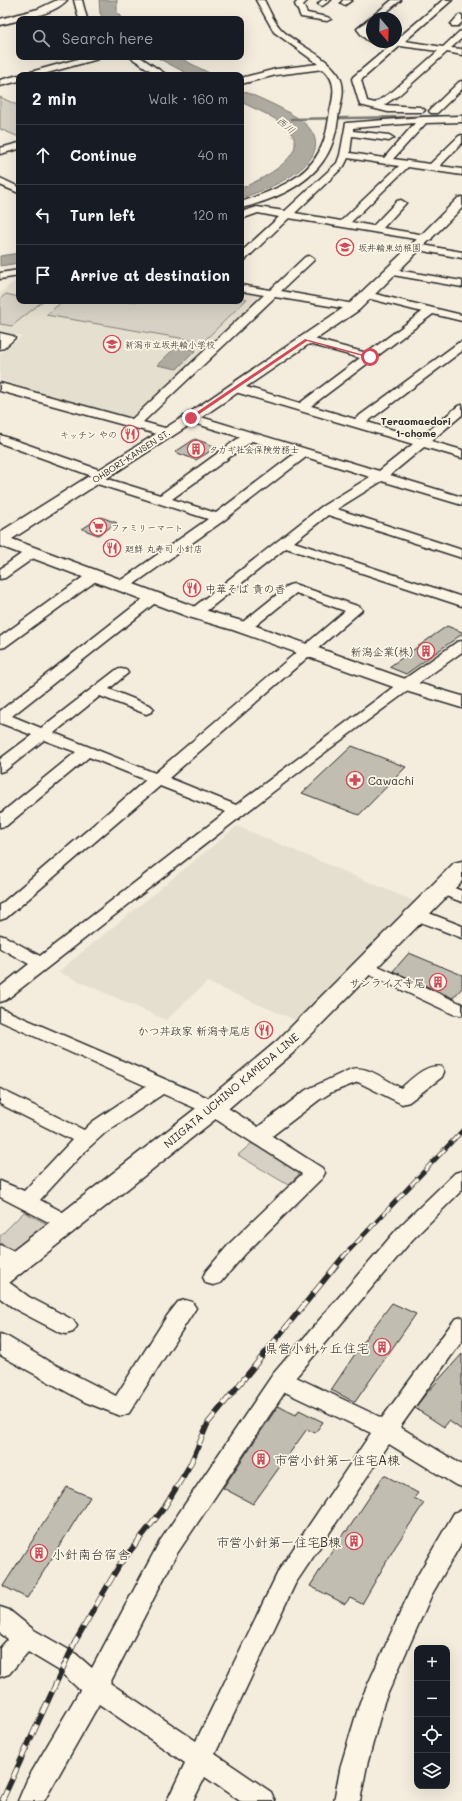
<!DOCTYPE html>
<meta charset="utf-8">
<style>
:root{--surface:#171b24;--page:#20242c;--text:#f1f3f6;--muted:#9ea1a6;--line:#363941}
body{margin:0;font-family:Mali,"Klee One",sans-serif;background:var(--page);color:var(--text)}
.controls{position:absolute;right:12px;bottom:12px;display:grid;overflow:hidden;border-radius:8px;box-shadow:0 4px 16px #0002}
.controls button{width:36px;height:36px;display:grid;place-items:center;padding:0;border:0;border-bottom:1px solid var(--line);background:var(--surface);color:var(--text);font:20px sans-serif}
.compass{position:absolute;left:366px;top:12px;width:36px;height:36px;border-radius:50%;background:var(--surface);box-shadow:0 4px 16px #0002;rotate:161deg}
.stop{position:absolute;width:12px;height:12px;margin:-9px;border:3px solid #d1495b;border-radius:50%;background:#fff}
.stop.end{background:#d1495b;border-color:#fff;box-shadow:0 1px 4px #0008}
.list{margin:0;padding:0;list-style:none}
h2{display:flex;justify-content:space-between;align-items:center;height:52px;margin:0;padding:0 16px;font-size:17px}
h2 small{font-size:13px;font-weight:400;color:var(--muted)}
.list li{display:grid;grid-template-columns:26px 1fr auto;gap:12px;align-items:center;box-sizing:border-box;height:60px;padding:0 16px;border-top:1px solid var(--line)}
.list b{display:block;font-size:15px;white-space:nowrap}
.list em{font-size:13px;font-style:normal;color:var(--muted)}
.icon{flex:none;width:22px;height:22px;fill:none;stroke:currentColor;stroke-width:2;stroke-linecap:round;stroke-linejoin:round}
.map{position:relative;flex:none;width:462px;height:1801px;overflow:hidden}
.search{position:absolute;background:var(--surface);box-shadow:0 4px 16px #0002;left:16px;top:16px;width:228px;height:44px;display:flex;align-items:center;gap:10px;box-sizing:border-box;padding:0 14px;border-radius:8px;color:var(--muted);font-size:15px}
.panel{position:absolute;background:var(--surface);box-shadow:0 4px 16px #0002;left:16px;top:72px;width:228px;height:232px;border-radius:8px}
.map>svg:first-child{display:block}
.built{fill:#e5dfd0}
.green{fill:#d6d1c4;stroke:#807e78}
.water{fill:#afaaa0;stroke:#7a7771}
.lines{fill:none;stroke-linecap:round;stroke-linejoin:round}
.stream{stroke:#7a7771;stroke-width:2.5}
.building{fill:#c2bdb1;stroke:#2b2b2b}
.minor-casing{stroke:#2b2b2b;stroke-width:3}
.tertiary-casing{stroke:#2b2b2b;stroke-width:3}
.primary-casing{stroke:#2b2b2b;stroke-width:3}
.minor{fill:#fcf5e5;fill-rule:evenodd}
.tertiary{fill:#fcf5e5;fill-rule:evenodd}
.primary{fill:#fcf5e5;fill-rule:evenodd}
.rail-far1-casing{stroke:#2b2b2b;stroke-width:4.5}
.rail-casing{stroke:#2b2b2b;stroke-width:5.5}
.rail-far1{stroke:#fcf5e5;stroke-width:3;stroke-dasharray:10;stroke-linecap:butt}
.rail{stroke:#fcf5e5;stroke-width:4;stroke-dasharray:12;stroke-linecap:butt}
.route{fill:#d1495b}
.labels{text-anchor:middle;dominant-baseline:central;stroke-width:3.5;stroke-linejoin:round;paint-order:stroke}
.far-poi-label{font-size:9px;fill:#2b2b2b;stroke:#fcf5e5;text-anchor:start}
.far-street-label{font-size:9px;fill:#2b2b2b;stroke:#fcf5e5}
.far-water-label{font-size:10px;font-style:italic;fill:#595754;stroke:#fcf5e5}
.far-neighbourhood-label{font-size:10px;font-weight:bold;fill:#2b2b2b;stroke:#fcf5e5}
.poi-label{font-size:11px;fill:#2b2b2b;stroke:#fcf5e5;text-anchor:end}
.street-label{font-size:11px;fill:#2b2b2b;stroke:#fcf5e5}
.near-poi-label{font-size:13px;fill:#2b2b2b;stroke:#fcf5e5;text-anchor:end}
</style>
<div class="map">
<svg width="462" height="1801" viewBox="0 0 462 1801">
<rect width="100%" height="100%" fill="#f4edde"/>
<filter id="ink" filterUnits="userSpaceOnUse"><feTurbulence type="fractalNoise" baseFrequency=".025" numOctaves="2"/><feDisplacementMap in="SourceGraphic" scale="8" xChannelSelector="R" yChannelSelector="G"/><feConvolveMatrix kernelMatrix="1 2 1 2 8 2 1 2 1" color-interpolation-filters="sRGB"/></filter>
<g filter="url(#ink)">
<g class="built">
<path d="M19,280v21h222v-11l23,5 -129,125 -135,-40v-26l22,-18 -22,-5v-38l15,-12z"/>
<path d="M237,826l179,76 -119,119 -90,-39 -41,38 -108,-48z"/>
</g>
<g class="green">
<path d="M0,97l19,9v31l-19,-8z"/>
<path d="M6,294l13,3v4h24l-31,25 -12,-2v-25z"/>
<path d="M241,298l6,1 -44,43 -157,-27 17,-14h178z"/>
<path d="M252,1143l49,29 -13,13 -50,-30z"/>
<path d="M24,1212l25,13 -34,26 -15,-8v-7z"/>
</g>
<g class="water">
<path d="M99,0h18v12l5,7h-19l-3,-6z"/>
<path d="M156,57h22l35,18h-23z"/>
<path d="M241,90c18,8 58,24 69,39 26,35 -46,62 -69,69v-10c16,-6 69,-32 50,-55 -11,-15 -34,-23 -50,-31z"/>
<path d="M19,253v10l-19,3v-10z"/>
<path d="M176,347l20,3 -19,19 -20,-4z"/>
</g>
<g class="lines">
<path class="stream" d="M291,119l171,-3"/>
</g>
<g class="building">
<path d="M195,439l22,8 -21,13 -21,-8z"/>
<path d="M101,517l16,6 -19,12 -16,-6z"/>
<path d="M447,626l15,6v2l-56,40 -17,-7z"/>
<path d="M352,746l54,21 -47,48 -57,-22z"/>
<path d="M409,953l53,22v13l-9,10 -60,-27z"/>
<path d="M392,1303l24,11 -61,88 -24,-12 36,-54z"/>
<path d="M462,1354v76l-13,-9 -5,6 -29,-19 10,-13z"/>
<path d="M278,1406l18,9 3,-5 24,12 -8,11 -8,-4 -54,75 -30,-16z"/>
<path d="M384,1475l34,18 -4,5 10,5 -29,44 -33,57 -12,-6 -5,6 -35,-18 35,-55h2z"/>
<path d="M67,1487l23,10 -63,101 -24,-12z"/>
</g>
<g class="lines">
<defs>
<g id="minor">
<path d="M57,0h10c-13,15 -48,20 -67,25v-6l38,-10z"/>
<path d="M74,0h8l5,19h-8z"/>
<path d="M256,0h8c6,11 10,23 19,31 17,16 41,23 55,43 8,12 4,25 1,38 -2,14 -4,28 -11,41 -16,31 -54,47 -87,55v-6c28,-10 63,-21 78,-50 7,-13 9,-27 11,-41 4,-16 7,-30 -7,-42l-47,6 -35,9v-6l35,-9 42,-5 -44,-32z"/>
<path d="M299,0h9l-5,5 4,8 20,4 4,2 -4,2 -26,-4 -6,-13z"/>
<path d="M322,0h9l-9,6 -4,-2z"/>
<path d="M343,0h9l-7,5 -4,-2z"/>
<path d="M392,0h9l-22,18h-7v6l-6,5 6,6v7h2c-7,1 -13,-8 -17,-13z"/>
<path d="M443,0h9l-47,41 38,6 16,-15 3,-1v7l-11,10 11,1v6l-15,-3 -48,43 -15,10 36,2 5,3 -2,2h-35l-28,-7 -8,-26 1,-2 38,-32 -4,-3h9v-2zM400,46l38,5 -45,40 -18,12 -8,-2 -6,-21z"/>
<path d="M459,15h3v7l-4,4h-6l-1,-2z"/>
<path d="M85,57h14l-1,2 -58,16h-14l1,-2z"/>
<path d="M130,57h10l27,18h-10z"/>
<path d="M19,75v6l-19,5v-6z"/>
<path d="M462,81v8l-25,24h-6l-2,-2 2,-2 28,-27z"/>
<path d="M462,116v6l-36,1 -33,36 37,5 29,-28 3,-1v8l-22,23 22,3v6l-54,-8 -57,55 22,4 24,-25 4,-1 5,3 -23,25 48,8 1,2 -1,2 -4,1 -138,-23 -44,42 -4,1v-9l38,-35 -21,-4 -17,6v-7l16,-5 28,4 52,-48 3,-8 6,-32 77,-6zM415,123l-31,35 -34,-5 2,-17 37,5 5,-3 -5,-3 -36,-4v-3zM348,158l51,8 -58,55 -46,-8 49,-47z"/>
<path d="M19,143v6l-19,5v-6z"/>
<path d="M0,178l19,9v6l-19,-8z"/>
<path d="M417,244l45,8v6l-49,-9 -1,-2 1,-2z"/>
<path d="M309,256l5,3 -1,2 -32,30 73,13 6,3 -2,2 -4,1 -79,-13 -132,125 29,8 2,3 -2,3h-8l-164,-45v-8l132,36 132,-124 -23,-4v-6l29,5 35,-33z"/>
<path d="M391,269l71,12v6l-75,-13 -1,-2z"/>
<path d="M19,270v6l-19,3v-6z"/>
<path d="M367,292l95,23v6l-29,-7 -122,92 44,13 103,-76 4,-1v9l-95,71 53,16 38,-32 4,-1v10l-31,26 31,9v8l-38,-11 -34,28 72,22v8l-80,-24 -45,28 125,41v8l-134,-43 -34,27 168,55v9l-176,-58 -86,68h-10l-2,-3 2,-3 131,-103 49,-30 -64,-20 -83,64 -96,68h-10l-2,-3 2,-3 91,-64 -117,-37 -1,-3 2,-3 -92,-33v-8l106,37 1,3 -2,3 55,17 80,-58 -53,-16 -2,-3 2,-3 4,-1 188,57 34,-27 -181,-53 -2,-3 2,-3 4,-1 64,19 60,-45 -58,-16 -2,-2 2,-2 4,-1 61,16 55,-41 -59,-15 -2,-2zM252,441l42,13 -78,59 -44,-14z"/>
<path d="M0,333l13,3 2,2 -11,10 -4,1z"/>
<path d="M33,548l5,1 2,3 -2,3 -33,23 -5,1v-10l28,-20z"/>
<path d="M95,571l5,1 2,3 -2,3 -95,69 -5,1v-11l90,-65z"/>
<path d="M294,584l66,23 2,3 -193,168 67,27 164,-123 57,-40 5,-1v11c-156,110 -305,231 -456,348l-6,2v-15l29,-23 -29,-16v-13l6,2 34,19 186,-144 -66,-26 -154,132 -6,2v-15l146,-125 -57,-23 -83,69 -6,1v-13l76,-62 -32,-12 -38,30 -6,2v-13l32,-24 -32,-12v-12l149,-117h10l2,3 -2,3 -147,116 29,12 75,-58 5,-1 5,1 2,3 -19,16 42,17 3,3 -3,3 -5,2 -5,-2 -41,-16 -46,37 101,40 190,-162 -49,-18 -47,38h-10l-2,-3 2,-3 50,-40z"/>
<path d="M441,883l21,8v11l-27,-10 -2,-4 2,-4z"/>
<path d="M416,908l46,18v12l-52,-20 -3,-4 3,-4z"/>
<path d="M365,960l97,44v11l-9,-1 -94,-44 -3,-4 3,-4z"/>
<path d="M0,1008l220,95 38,24 48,-37 45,-21c16,-4 36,12 50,19 11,-9 25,-25 41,-21l2,5 -2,5 -33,25 -7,2 -44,-22 -26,10 -13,8 -47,36 50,32 3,5 -3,5 -77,76 -25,29 -7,2 -7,-2 -3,-6 3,-6 25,-29 71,-68 -96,-61 -43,-19 -57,38 -21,19 -45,49 34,18 3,5 -3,5 -7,3 -7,-3 -60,-31v-16l24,10 48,-51 -72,-36v-15l84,41 8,-8 54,-36 -146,-65z"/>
<path d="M462,1171v19l-50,50 -116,137 86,41 73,-99 7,-2v24l-62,86 62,38v22l-8,-3 -65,-40 -94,140 -80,170 56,38 4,9h-35l-35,-24 -12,24h-26l18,-38 -86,-59 -55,97h-26l9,-21 53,-90 -22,-20 -30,-18 -19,22 -9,3v-29l8,-9 -8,-6v-26l9,3 25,20 42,24 16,14 68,-127 113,-167 125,-146 57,-55zM285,1392l86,41 -92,137 -83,171 -86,-58 66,-128z"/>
<path d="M0,1245l24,11 3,6 -3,6 -7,2 -17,-8z"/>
<path d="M0,1279l7,2 22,16 44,23 4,6 -4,6 -7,2 -7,-2 -44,-23 -15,-11z"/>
<path d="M185,1300l7,2 4,6 -67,105 -8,3 -36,-14 -85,-47v-21l8,3 40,24 68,35 51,-80 11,-14z"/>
<path d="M462,1510v32l-30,52 -48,108 -17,63 -7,36h-26l7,-36 19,-63 55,-122 39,-67z"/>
</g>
<path id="tertiary" d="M462,197v11l-103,102 -163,111 -184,118 189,70 44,13 166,59 51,15v12l-63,-19 -166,-59 -44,-13 -189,-71v-14l186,-117 163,-111 63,-60 46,-46z"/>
<path id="primary" d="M462,861v20l-169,172 -71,61 -213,169 -9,3v-25l204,-159 73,-61 177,-178z"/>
</defs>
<use href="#minor" class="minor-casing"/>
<use href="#tertiary" class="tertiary-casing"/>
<use href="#primary" class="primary-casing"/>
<use href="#minor" class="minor"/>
<use href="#tertiary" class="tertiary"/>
<use href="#primary" class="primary"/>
<defs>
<path id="rail-far1" d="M342,1258l120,-127"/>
<path id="rail" d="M2,1801l73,-159 45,-78 44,-56 26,-43 18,-42 135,-166"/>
</defs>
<use href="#rail-far1" class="rail-far1-casing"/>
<use href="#rail" class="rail-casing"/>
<use href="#rail-far1" class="rail-far1"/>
<use href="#rail" class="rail"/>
</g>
</g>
<path class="route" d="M305,339l67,18 -2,1 -63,-17 -115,78 -4,-1z"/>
<defs>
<symbol id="school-ring" viewBox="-11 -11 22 22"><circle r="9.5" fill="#fcf5e5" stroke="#d1495b" stroke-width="1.5"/><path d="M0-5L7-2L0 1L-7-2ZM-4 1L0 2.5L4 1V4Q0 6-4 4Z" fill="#d1495b"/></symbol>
<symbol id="restaurant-ring" viewBox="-11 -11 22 22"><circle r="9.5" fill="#fcf5e5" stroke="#d1495b" stroke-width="1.5"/><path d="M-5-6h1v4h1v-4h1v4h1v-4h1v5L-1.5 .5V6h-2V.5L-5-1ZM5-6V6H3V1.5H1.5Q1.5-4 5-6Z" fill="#d1495b"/></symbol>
<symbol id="building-ring" viewBox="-11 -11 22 22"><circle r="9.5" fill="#fcf5e5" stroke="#d1495b" stroke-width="1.5"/><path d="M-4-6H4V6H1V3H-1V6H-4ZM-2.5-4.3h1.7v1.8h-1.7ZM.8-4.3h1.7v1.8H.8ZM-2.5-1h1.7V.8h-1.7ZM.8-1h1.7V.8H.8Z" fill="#d1495b"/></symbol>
<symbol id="supermarket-ring" viewBox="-11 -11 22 22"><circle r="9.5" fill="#fcf5e5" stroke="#d1495b" stroke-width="1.5"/><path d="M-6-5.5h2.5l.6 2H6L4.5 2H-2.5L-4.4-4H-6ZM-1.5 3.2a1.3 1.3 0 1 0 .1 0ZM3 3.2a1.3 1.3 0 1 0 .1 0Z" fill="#d1495b"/></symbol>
<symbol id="pharmacy-ring" viewBox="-11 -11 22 22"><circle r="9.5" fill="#fcf5e5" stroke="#d1495b" stroke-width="1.5"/><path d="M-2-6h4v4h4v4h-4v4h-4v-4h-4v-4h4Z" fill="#d1495b"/></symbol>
</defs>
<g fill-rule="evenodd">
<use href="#school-ring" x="335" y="237" width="20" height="20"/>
<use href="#school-ring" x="102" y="334" width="20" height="20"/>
<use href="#restaurant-ring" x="120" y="424" width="20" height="20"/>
<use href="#building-ring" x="186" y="439" width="20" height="20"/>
<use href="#supermarket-ring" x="88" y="517" width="20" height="20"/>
<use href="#restaurant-ring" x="102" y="538" width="20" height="20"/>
<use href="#restaurant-ring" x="182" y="578" width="20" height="20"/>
<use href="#building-ring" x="416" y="641" width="20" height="20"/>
<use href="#pharmacy-ring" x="345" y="770" width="20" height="20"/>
<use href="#building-ring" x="428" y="972" width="20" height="20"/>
<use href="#restaurant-ring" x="254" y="1020" width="20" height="20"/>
<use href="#building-ring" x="372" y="1337" width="20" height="20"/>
<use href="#building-ring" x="251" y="1449" width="20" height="20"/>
<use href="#building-ring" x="344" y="1531" width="20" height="20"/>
<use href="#building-ring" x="29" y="1543" width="20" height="20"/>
</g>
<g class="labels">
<g class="far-poi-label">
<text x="358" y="247">坂井輪東幼稚園</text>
<text x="125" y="344">新潟市立坂井輪小学校</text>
<text x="117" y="434" text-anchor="end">キッチン やの</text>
<text x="209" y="449">タカギ社会保険労務士</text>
<text x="111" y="527">ファミリーマート</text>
<text x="125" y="548">廻鮮 丸寿司 小針店</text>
</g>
<g class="far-street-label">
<text transform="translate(131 456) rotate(-33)">OHBORI-KANSEN ST.</text>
</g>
<g class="far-water-label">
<text transform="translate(286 125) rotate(40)">西川</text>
</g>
<g class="far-neighbourhood-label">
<text x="416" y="421">Teraomaedori<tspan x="416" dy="12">1-chome</tspan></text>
</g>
<g class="poi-label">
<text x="205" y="588" text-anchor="start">中華そば 貴の香</text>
<text x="413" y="651">新潟企業(株)</text>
<text x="368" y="780" text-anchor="start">Cawachi</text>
<text x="425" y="982">サンライズ寺尾</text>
<text x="251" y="1030">かつ丼政家 新潟寺尾店</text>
</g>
<g class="street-label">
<text transform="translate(231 1090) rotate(-40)">NIIGATA UCHINO KAMEDA LINE</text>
</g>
<g class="near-poi-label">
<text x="369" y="1347">県営小針ヶ丘住宅</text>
<text x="274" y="1459" text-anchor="start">市営小針第一住宅A棟</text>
<text x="341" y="1541">市営小針第一住宅B棟</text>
<text x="52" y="1553" text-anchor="start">小針南台宿舎</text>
</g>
</g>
</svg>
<div class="controls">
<button>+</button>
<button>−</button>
<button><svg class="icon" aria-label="locate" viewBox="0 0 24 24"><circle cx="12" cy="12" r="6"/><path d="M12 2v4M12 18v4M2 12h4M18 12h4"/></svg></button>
<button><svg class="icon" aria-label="layers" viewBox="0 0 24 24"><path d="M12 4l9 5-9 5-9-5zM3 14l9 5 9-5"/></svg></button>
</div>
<svg class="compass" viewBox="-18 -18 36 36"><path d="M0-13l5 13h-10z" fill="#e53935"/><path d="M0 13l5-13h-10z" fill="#9ea1a6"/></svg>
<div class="stop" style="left:370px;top:357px"></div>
<div class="stop end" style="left:191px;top:418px"></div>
<div class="search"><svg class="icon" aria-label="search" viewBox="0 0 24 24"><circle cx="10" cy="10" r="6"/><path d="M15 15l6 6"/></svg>Search here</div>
<section class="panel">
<h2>2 min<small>Walk · 160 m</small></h2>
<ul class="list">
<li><svg class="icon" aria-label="ahead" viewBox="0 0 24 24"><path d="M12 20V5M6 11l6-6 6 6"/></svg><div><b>Continue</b></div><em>40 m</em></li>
<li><svg class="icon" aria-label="left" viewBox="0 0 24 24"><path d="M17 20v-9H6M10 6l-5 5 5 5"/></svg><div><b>Turn left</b></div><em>120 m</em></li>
<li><svg class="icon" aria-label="arrive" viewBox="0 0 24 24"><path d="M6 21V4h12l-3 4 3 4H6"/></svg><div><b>Arrive at destination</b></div></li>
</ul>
</section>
</div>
